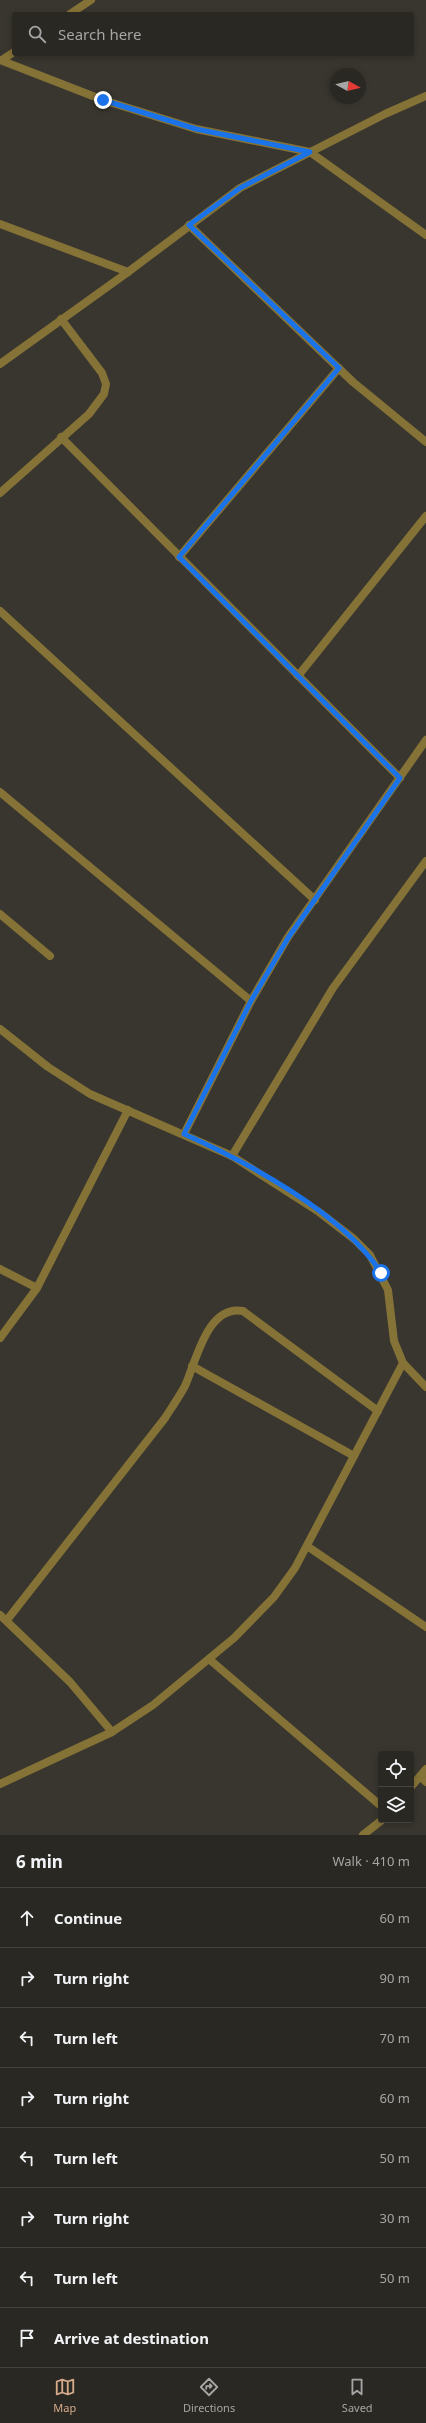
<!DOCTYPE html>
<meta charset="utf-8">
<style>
:root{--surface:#2a2822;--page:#36342f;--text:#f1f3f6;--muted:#a5a6a5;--line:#464440;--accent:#d6ab8b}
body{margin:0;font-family:"Noto Sans",sans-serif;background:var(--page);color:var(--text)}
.controls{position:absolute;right:12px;bottom:12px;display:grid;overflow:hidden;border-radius:4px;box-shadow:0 2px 6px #0003}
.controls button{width:36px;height:36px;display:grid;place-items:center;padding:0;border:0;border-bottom:1px solid var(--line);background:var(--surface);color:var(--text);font:20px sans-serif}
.compass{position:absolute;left:330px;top:68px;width:36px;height:36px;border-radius:50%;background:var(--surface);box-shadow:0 2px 6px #0003;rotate:98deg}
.stop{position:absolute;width:12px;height:12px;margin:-9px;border:3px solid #1a73e8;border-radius:50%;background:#fff}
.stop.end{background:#1a73e8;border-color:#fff;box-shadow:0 1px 4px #0008}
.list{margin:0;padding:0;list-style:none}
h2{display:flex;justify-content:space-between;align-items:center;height:52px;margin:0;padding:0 16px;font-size:17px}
h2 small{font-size:13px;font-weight:400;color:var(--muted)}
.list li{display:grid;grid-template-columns:26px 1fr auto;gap:12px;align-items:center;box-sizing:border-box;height:60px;padding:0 16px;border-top:1px solid var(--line)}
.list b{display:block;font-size:15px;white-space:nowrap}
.list em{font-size:13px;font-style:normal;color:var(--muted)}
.icon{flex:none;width:22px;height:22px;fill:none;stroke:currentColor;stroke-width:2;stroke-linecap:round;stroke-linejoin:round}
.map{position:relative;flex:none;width:426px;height:1835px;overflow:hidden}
.search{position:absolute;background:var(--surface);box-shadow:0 2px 6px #0003;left:12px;right:12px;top:12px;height:44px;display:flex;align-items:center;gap:10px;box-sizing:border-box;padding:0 14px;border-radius:4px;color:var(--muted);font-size:15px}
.sheet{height:532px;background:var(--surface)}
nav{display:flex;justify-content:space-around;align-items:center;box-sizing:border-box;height:56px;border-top:1px solid var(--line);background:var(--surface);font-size:11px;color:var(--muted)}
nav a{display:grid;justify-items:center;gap:2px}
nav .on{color:var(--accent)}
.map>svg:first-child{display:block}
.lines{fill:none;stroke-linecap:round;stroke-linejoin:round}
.minor{stroke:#857237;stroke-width:8}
.tertiary{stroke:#857237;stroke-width:8}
.route{stroke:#1a73e8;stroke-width:5}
</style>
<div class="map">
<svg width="426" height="1835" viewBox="0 0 426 1835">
<rect width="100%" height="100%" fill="#38362e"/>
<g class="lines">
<g class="minor">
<path d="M70,14l21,-14"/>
<path d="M0,60l103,40 93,29 114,23 116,83"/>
<path d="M2,60l12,-8"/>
<path d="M0,224l128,48"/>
<path d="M189,225l164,157 73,60"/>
<path d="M61,437l339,341"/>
<path d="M0,493l89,-79 15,-20 2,-10 -4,-11 -41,-54"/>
<path d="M179,557l160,-189"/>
<path d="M0,611l315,289"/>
<path d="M298,676l128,-160"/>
<path d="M0,792l251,209"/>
<path d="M0,914l50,42"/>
<path d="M0,1029l48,38 42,27 142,62 87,56 35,27 16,16 18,35 6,51 9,22 23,24"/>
<path d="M184,1134l67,-133 37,-64 138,-197"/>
<path d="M232,1156l101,-168 93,-127"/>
<path d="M0,1269l37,19"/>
<path d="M0,1338l37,-50 91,-178"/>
<path d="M192,1366l162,90"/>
<path d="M307,1546l119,81"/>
<path d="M0,1615l70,67 42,50"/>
<path d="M7,1620l158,-202c7,-11 14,-21 20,-32 11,-24 22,-82 58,-75l135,100"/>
<path d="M209,1659l172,147"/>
<path d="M420,1776l6,6"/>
<path d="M0,1784l112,-52 41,-27 81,-67 40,-41 21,-29 108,-205"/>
<path d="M411,1787l15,-18"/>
<path d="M363,1835l19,-15"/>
</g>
<path class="tertiary" d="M0,364l128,-92 112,-84 145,-74 41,-18"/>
</g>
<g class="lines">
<path class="route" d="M103,100l93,29 114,23 -70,36 -51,37 150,143 -160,189 221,221 -112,160 -37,63 -67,133c63,28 160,80 197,139"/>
</g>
</svg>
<div class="controls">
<button><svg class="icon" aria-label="locate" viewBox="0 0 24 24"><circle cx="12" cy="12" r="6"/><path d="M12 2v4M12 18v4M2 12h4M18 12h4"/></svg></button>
<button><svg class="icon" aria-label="layers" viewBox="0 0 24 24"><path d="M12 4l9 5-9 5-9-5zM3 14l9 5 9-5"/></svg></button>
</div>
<svg class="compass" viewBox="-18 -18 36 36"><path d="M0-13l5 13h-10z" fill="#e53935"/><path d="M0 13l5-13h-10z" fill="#a5a6a5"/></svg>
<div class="stop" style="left:381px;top:1273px"></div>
<div class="stop end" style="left:103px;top:100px"></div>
<div class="search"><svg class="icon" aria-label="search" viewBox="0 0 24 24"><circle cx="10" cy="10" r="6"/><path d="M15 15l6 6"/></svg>Search here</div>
</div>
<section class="sheet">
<h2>6 min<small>Walk · 410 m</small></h2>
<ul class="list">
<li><svg class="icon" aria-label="ahead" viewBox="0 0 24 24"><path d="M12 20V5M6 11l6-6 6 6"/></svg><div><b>Continue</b></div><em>60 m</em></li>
<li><svg class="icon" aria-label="right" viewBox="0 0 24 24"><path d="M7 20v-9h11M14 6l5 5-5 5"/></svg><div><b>Turn right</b></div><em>90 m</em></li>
<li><svg class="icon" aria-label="left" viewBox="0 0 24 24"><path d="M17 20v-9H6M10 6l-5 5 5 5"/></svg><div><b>Turn left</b></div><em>70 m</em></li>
<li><svg class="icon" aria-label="right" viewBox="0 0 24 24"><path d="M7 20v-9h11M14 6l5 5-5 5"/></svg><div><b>Turn right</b></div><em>60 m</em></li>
<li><svg class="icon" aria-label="left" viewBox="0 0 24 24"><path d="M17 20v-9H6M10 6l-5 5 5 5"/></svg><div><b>Turn left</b></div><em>50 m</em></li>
<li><svg class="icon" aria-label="right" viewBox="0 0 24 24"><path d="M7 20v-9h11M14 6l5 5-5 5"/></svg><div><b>Turn right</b></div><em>30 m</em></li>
<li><svg class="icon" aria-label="left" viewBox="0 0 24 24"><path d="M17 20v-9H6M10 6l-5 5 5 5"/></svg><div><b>Turn left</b></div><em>50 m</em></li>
<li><svg class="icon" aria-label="arrive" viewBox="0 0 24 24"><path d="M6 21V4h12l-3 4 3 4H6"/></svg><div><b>Arrive at destination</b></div></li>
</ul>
</section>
<nav>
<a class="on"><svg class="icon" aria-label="map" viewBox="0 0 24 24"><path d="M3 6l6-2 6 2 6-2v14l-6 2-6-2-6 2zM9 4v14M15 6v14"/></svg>Map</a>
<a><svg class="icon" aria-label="directions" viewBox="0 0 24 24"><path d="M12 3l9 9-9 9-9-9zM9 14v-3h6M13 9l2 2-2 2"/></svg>Directions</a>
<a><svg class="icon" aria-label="saved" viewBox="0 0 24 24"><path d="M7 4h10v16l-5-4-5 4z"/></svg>Saved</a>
</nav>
